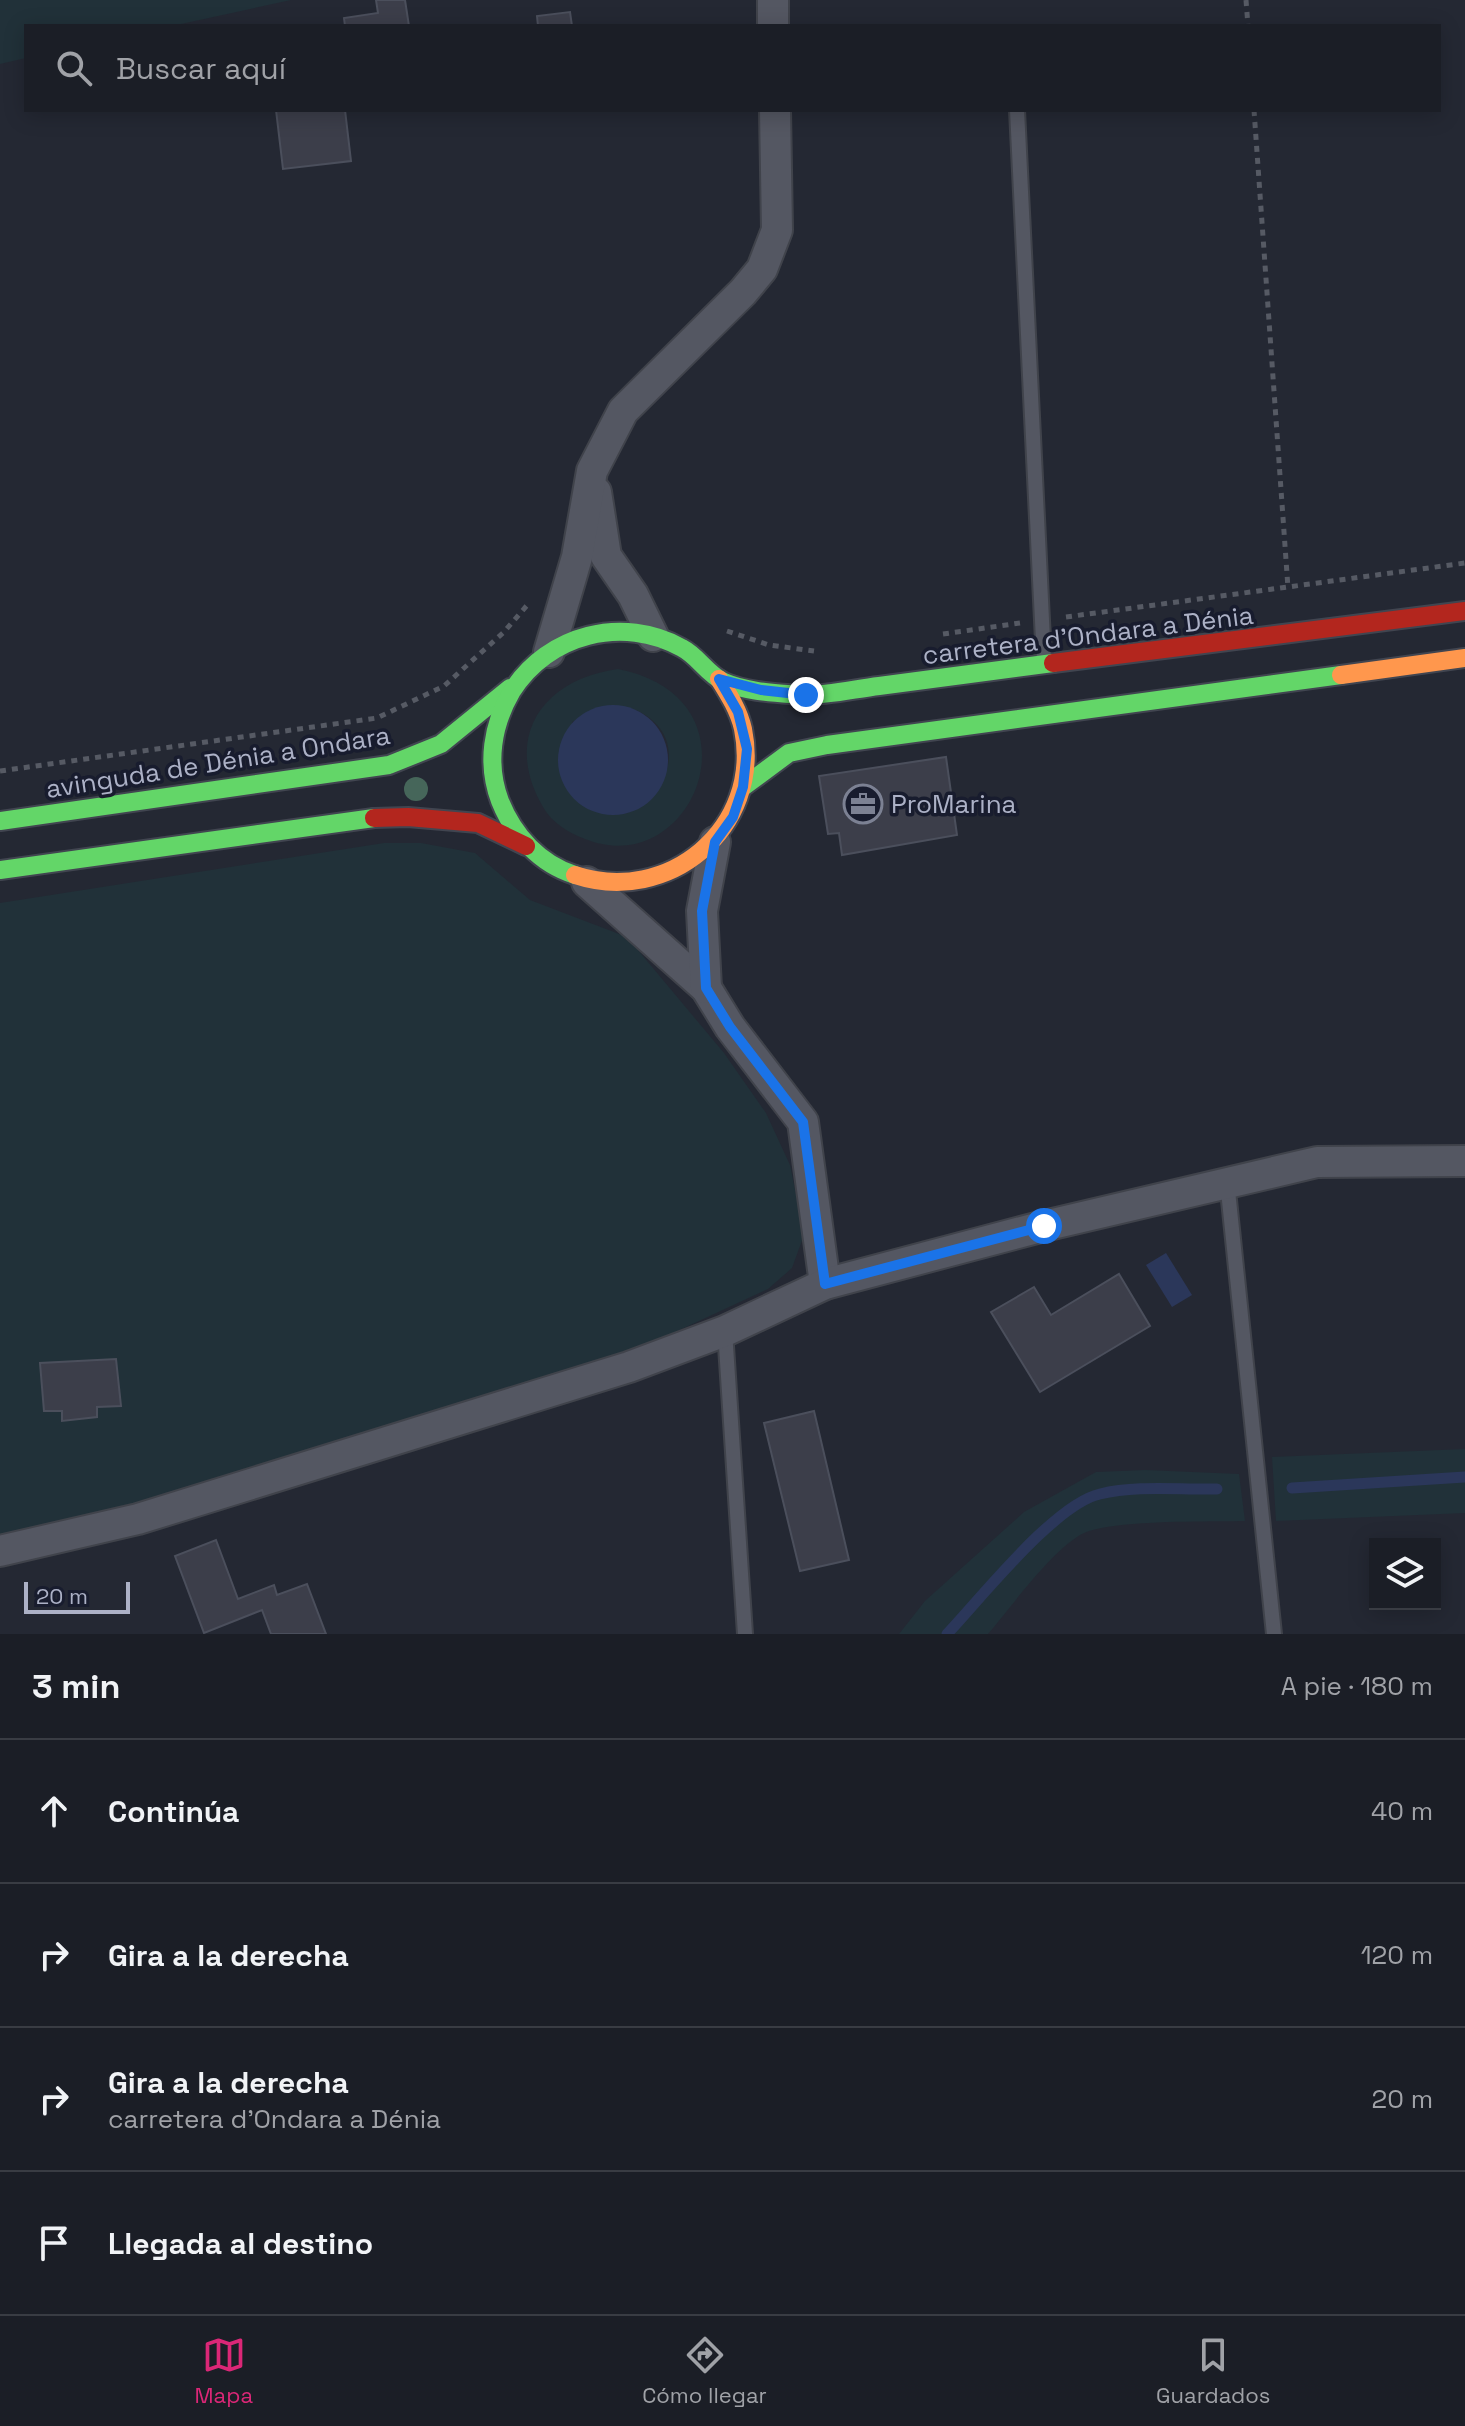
<!DOCTYPE html>
<html lang="es">
<meta charset="utf-8">
<style>
:root{--surface:#1b1e26;--page:#282b32;--text:#f1f3f6;--muted:#a0a2a7;--line:#393c43;--accent:#db2777}
body{margin:0;font-family:"Space Grotesk",sans-serif;background:var(--page);color:var(--text)}
.controls{position:absolute;right:24px;bottom:24px;display:grid;overflow:hidden;border-radius:0px;box-shadow:0 4px 20px #0003}
.controls button{width:72px;height:72px;display:grid;place-items:center;padding:0;border:0;border-bottom:2px solid var(--line);background:var(--surface);color:var(--text);font:40px sans-serif}
.scale{position:absolute;left:24px;bottom:20px;width:106px;box-sizing:border-box;padding-left:8px;border:4px solid #acb1c6;border-top:0;font-size:22px;line-height:28px;white-space:nowrap;color:#acb1c6;-webkit-text-stroke:6px #181c2e;paint-order:stroke}
.stop{position:absolute;width:24px;height:24px;margin:-18px;border:6px solid #1a73e8;border-radius:50%;background:#fff}
.stop.end{background:#1a73e8;border-color:#fff;box-shadow:0 2px 8px #0008}
.list{margin:0;padding:0;list-style:none}
h2{display:flex;justify-content:space-between;align-items:center;height:104px;margin:0;padding:0 32px;font-size:34px}
h2 small{font-size:26px;font-weight:400;color:var(--muted)}
.list li{display:grid;grid-template-columns:52px 1fr auto;gap:24px;align-items:center;box-sizing:border-box;height:144px;padding:0 32px;border-top:2px solid var(--line)}
.list b{display:block;font-size:30px;white-space:nowrap}
.list p{margin:0;font-size:26px;white-space:nowrap;color:var(--muted)}
.list em{font-size:26px;font-style:normal;color:var(--muted)}
.icon{flex:none;width:44px;height:44px;fill:none;stroke:currentColor;stroke-width:2;stroke-linecap:round;stroke-linejoin:round}
.map{position:relative;flex:none;width:1465px;height:1634px;overflow:hidden}
.search{position:absolute;background:var(--surface);box-shadow:0 4px 20px #0003;left:24px;right:24px;top:24px;height:88px;display:flex;align-items:center;gap:20px;box-sizing:border-box;padding:0 28px;border-radius:0px;color:var(--muted);font-size:30px}
.sheet{height:680px;background:var(--surface)}
nav{display:flex;justify-content:space-around;align-items:center;box-sizing:border-box;height:112px;border-top:2px solid var(--line);background:var(--surface);font-size:22px;color:var(--muted)}
nav a{display:grid;justify-items:center;gap:4px}
nav .on{color:var(--accent)}
.map>svg:first-child{display:block}
.green{fill:#213139;fill-rule:evenodd}
.water{fill:#2b375a}
.lines{fill:none;stroke-linecap:round;stroke-linejoin:round}
.stream{stroke:#2b375a;stroke-width:11}
.building{fill:#3c3e4a;stroke:#4b4f5c;stroke-width:2}
.lane-casing{stroke:#40434b;stroke-width:18}
.street-casing{stroke:#40434b;stroke-width:34}
.fast-casing{stroke:#414550;stroke-width:22}
.slow-casing{stroke:#414550;stroke-width:22}
.jam-casing{stroke:#414550;stroke-width:22}
.path{stroke:#565a64;stroke-width:5;stroke-dasharray:6 6;stroke-linecap:butt}
.lane{stroke:#545762;stroke-width:14}
.street{stroke:#545762;stroke-width:30}
.fast{stroke:#63d668;stroke-width:18}
.slow{stroke:#ff974d;stroke-width:18}
.jam{stroke:#b3261e;stroke-width:18}
.tree{fill:#46665a}
.route{stroke:#1a73e8;stroke-width:10}
.labels{text-anchor:middle;dominant-baseline:central;stroke-width:7;stroke-linejoin:round;paint-order:stroke}
.street-label{font-size:26px;fill:#acb1c6;stroke:#181c2e}
.poi-label{font-size:26px;fill:#acb1c6;stroke:#181c2e;text-anchor:start}
</style>
<div class="map">
<svg width="1465" height="1634" viewBox="0 0 1465 1634">
<rect width="100%" height="100%" fill="#242833"/>
<g class="green">
<path d="M0,0h291l-119,26h-146v32l-26,6z"/>
<path d="M618,669c148,29 77,214 -33,170 -16,-6 -33,-16 -42,-32 -41,-70 0,-128 75,-138zM602,706c12,1 27,0 38,6 50,26 29,86 -16,102l-52,-92z"/>
<path d="M384,843h37l54,10 55,47 97,37 97,116 42,60 24,52 14,70 -12,33 -24,21 -125,58 -503,161 -140,30v-635z"/>
<path d="M1465,1449v64l-189,8 -4,-64z"/>
<path d="M1146,1470l93,4 6,47c-36,1 -138,-2 -165,14 -30,18 -69,72 -92,99h-89l26,-33 99,-89 72,-40z"/>
</g>
<g class="water">
<circle cx="613" cy="760" r="55"/>
<path d="M1166,1253l26,42 -20,12 -26,-42z"/>
</g>
<g class="lines">
<g class="stream">
<path d="M1292,1488l173,-11"/>
<path d="M947,1634c34,-36 108,-130 153,-140 37,-9 79,-4 117,-5"/>
</g>
</g>
<g class="building">
<path d="M376,0h29l4,26h-64l-1,-8 34,-5z"/>
<path d="M570,12l2,14h-34l-1,-10z"/>
<path d="M276,110h69l6,51 -68,8z"/>
<path d="M946,757l11,78 -115,20 -3,-22 -11,1 -9,-58z"/>
<path d="M1119,1274l31,52 -110,66 -49,-80 43,-25 17,28z"/>
<path d="M116,1359l5,47 -24,1v10l-35,4v-10h-18l-4,-48z"/>
<path d="M814,1411l35,149 -49,11 -36,-148z"/>
<path d="M216,1540l22,59 36,-14 3,10 30,-11 19,50h-55l-9,-24 -58,23 -29,-77z"/>
</g>
<g class="lines">
<defs>
<g id="lane">
<path d="M1017,110l27,551"/>
<path d="M1227,1181l47,453"/>
<path d="M725,1331l20,303"/>
</g>
<g id="street">
<path d="M773,0v26"/>
<path d="M596,492l10,64 27,39 20,41"/>
<path d="M549,652l28,-95 15,-86 31,-60 120,-119 19,-23 15,-39 -2,-120"/>
<path d="M587,882l119,106 24,39 73,95 22,162"/>
<path d="M706,988l-4,-77 13,-69"/>
<path d="M0,1551l138,-32 491,-152 96,-36 100,-47 219,-58 273,-64 148,-1"/>
</g>
<g id="fast">
<path d="M743,787l46,-34 38,-8 514,-70"/>
<path d="M0,821l389,-56 52,-21 69,-56"/>
<path d="M0,870l374,-52"/>
<path d="M575,875c-35,-11 -61,-39 -75,-74 -14,-37 -8,-76 12,-110 36,-57 111,-76 170,-43 16,8 25,26 42,34 23,10 52,11 77,13 25,1 53,-6 78,-9 58,-8 116,-15 174,-23"/>
</g>
<g id="slow">
<path d="M1341,675l124,-17"/>
<path d="M575,875c93,31 188,-47 168,-146 -4,-18 -14,-34 -24,-50"/>
</g>
<g id="jam">
<path d="M1053,663l412,-52"/>
<path d="M374,818l34,-1 70,6 48,23"/>
</g>
</defs>
<use href="#lane" class="lane-casing"/>
<use href="#street" class="street-casing"/>
<use href="#fast" class="fast-casing"/>
<use href="#slow" class="slow-casing"/>
<use href="#jam" class="jam-casing"/>
<g class="path">
<path d="M1246,0l2,26"/>
<path d="M1254,110l34,478"/>
<path d="M1066,617l399,-54"/>
<path d="M727,631l42,14 45,6"/>
<path d="M943,634l77,-11"/>
<path d="M0,771l377,-53 67,-32 60,-54 25,-29"/>
</g>
<use href="#lane" class="lane"/>
<use href="#street" class="street"/>
<use href="#fast" class="fast"/>
<use href="#slow" class="slow"/>
<use href="#jam" class="jam"/>
</g>
<circle class="tree" cx="416" cy="789" r="12"/>
<g class="lines">
<path class="route" d="M806,695l-45,-5 -42,-11 19,33 9,37 -4,38 -10,30 -18,25 -13,69 4,77 24,39 73,95 22,162 219,-58"/>
</g>
<defs>
<symbol id="office-ring" viewBox="-11 -11 22 22"><circle r="9.5" fill="#181c2e" stroke="#7c8193" stroke-width="1.5"/><path d="M-6-3h4V-5.5h4V-3h4V5H-6ZM-1-4.5V-3h2v-1.5ZM-6 0V1H6V0Z" fill="#7c8193"/></symbol>
</defs>
<g fill-rule="evenodd">
<use href="#office-ring" x="841" y="782" width="44" height="44"/>
</g>
<g class="labels">
<g class="street-label">
<text transform="translate(1088 635) rotate(-7)">carretera d'Ondara a Dénia</text>
<text transform="translate(218 762) rotate(-9)">avinguda de Dénia a Ondara</text>
</g>
<g class="poi-label">
<text x="891" y="804">ProMarina</text>
</g>
</g>
</svg>
<div class="controls">
<button><svg class="icon" aria-label="layers" viewBox="0 0 24 24"><path d="M12 4l9 5-9 5-9-5zM3 14l9 5 9-5"/></svg></button>
</div>
<div class="scale">20 m</div>
<div class="stop" style="left:1044px;top:1226px"></div>
<div class="stop end" style="left:806px;top:695px"></div>
<div class="search"><svg class="icon" aria-label="search" viewBox="0 0 24 24"><circle cx="10" cy="10" r="6"/><path d="M15 15l6 6"/></svg>Buscar aquí</div>
</div>
<section class="sheet">
<h2>3 min<small>A pie · 180 m</small></h2>
<ul class="list">
<li><svg class="icon" aria-label="ahead" viewBox="0 0 24 24"><path d="M12 20V5M6 11l6-6 6 6"/></svg><div><b>Continúa</b></div><em>40 m</em></li>
<li><svg class="icon" aria-label="right" viewBox="0 0 24 24"><path d="M7 20v-9h11M14 6l5 5-5 5"/></svg><div><b>Gira a la derecha</b></div><em>120 m</em></li>
<li><svg class="icon" aria-label="right" viewBox="0 0 24 24"><path d="M7 20v-9h11M14 6l5 5-5 5"/></svg><div><b>Gira a la derecha</b><p>carretera d'Ondara a Dénia</p></div><em>20 m</em></li>
<li><svg class="icon" aria-label="arrive" viewBox="0 0 24 24"><path d="M6 21V4h12l-3 4 3 4H6"/></svg><div><b>Llegada al destino</b></div></li>
</ul>
</section>
<nav>
<a class="on"><svg class="icon" aria-label="map" viewBox="0 0 24 24"><path d="M3 6l6-2 6 2 6-2v14l-6 2-6-2-6 2zM9 4v14M15 6v14"/></svg>Mapa</a>
<a><svg class="icon" aria-label="directions" viewBox="0 0 24 24"><path d="M12 3l9 9-9 9-9-9zM9 14v-3h6M13 9l2 2-2 2"/></svg>Cómo llegar</a>
<a><svg class="icon" aria-label="saved" viewBox="0 0 24 24"><path d="M7 4h10v16l-5-4-5 4z"/></svg>Guardados</a>
</nav>
